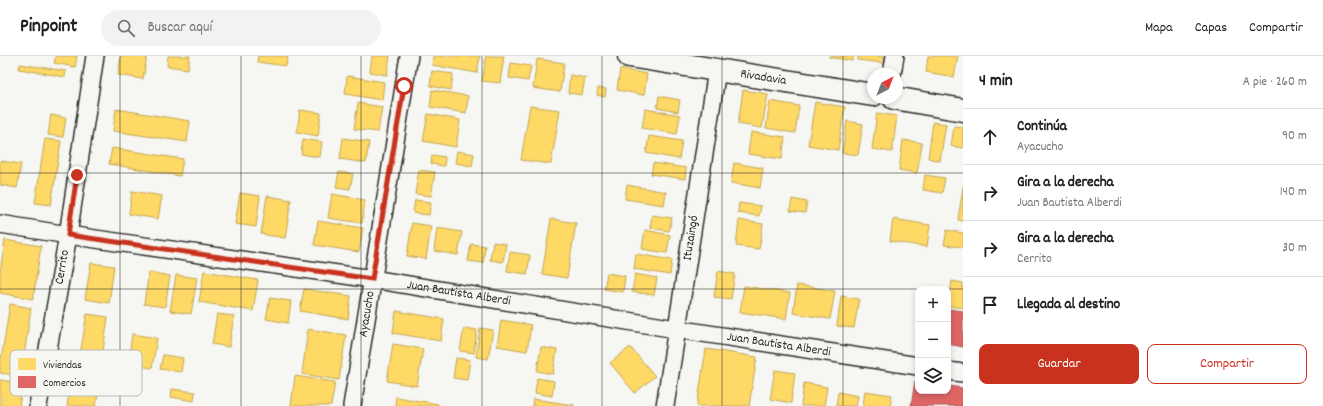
<!DOCTYPE html>
<html lang="es">
<meta charset="utf-8">
<style>
:root{--surface:#fff;--page:#f2f2f2;--text:#202124;--muted:#757577;--line:#e0e0e0;--accent:#c8321e}
body{margin:0;font-family:Dekko,sans-serif;background:var(--page);color:var(--text)}
.controls{position:absolute;right:12px;bottom:12px;display:grid;overflow:hidden;border-radius:8px;box-shadow:0 2px 6px #0003}
.controls button{width:36px;height:36px;display:grid;place-items:center;padding:0;border:0;border-bottom:1px solid var(--line);background:var(--surface);color:var(--text);font:20px sans-serif}
.compass{position:absolute;left:867px;top:12px;width:36px;height:36px;border-radius:50%;background:var(--surface);box-shadow:0 2px 6px #0003;rotate:42deg}
.stop{position:absolute;width:12px;height:12px;margin:-9px;border:3px solid #c8321e;border-radius:50%;background:#fff}
.stop.end{background:#c8321e;border-color:#fff;box-shadow:0 1px 4px #0008}
.list{margin:0;padding:0;list-style:none}
h2{display:flex;justify-content:space-between;align-items:center;height:52px;margin:0;padding:0 16px;font-size:17px}
h2 small{font-size:13px;font-weight:400;color:var(--muted)}
.list li{display:grid;grid-template-columns:26px 1fr auto;gap:12px;align-items:center;box-sizing:border-box;height:56px;padding:0 16px;border-top:1px solid var(--line)}
.list b{display:block;font-size:15px;white-space:nowrap}
.list p{margin:0;font-size:13px;white-space:nowrap;color:var(--muted)}
.list em{font-size:13px;font-style:normal;color:var(--muted)}
.actions{display:flex;gap:8px;padding:12px 16px}
.actions a{flex:1;padding:9px 0;border:1px solid var(--accent);border-radius:8px;text-align:center;font-size:14px;color:var(--accent)}
.actions .main{background:var(--accent);color:#fff}
.icon{flex:none;width:22px;height:22px;fill:none;stroke:currentColor;stroke-width:2;stroke-linecap:round;stroke-linejoin:round}
.map{position:relative;flex:none;width:963px;height:350px;overflow:hidden}
header{display:flex;align-items:center;gap:24px;box-sizing:border-box;height:56px;padding:0 20px;background:var(--surface);border-bottom:1px solid var(--line)}
header strong{font-size:19px}
nav{display:flex;gap:22px;margin-inline-start:auto;font-size:14px}
.search{width:280px;height:36px;background:var(--page);display:flex;align-items:center;gap:10px;box-sizing:border-box;padding:0 14px;border-radius:22px;color:var(--muted);font-size:15px}
main{display:flex}
aside{flex:1;background:var(--surface)}
.map>svg:first-child{display:block}
.homes{fill:#ffd966;stroke:#bfa554}
.shops{fill:#e06666;stroke:#aa5454}
.lines{fill:none;stroke-linecap:round;stroke-linejoin:round}
.street-casing{stroke:#2b2b2b;stroke-width:20}
.secondary-casing{stroke:#2b2b2b;stroke-width:25}
.street{stroke:#f6f6f2;stroke-width:17}
.secondary{stroke:#f6f6f2;stroke-width:22}
.route{stroke:#c8321e;stroke-width:5}
.grid{fill:none;stroke:#2b2b2b;stroke-width:1;stroke-opacity:0.55}
.labels{text-anchor:middle;dominant-baseline:central;stroke-width:4;stroke-linejoin:round;paint-order:stroke}
.street-label{font-size:13px;fill:#2b2b2b;stroke:#f6f6f2}
.key{fill:#f6f6f2;stroke:#b9b9b6;stroke-width:1}
.key-label{font-size:11px;fill:#2b2b2b}
</style>
<header>
<strong>Pinpoint</strong>
<div class="search"><svg class="icon" aria-label="search" viewBox="0 0 24 24"><circle cx="10" cy="10" r="6"/><path d="M15 15l6 6"/></svg>Buscar aquí</div>
<nav><a>Mapa</a><a>Capas</a><a>Compartir</a></nav>
</header>
<main>
<div class="map">
<svg width="963" height="350" viewBox="0 0 963 350">
<rect width="100%" height="100%" fill="#f6f6f2"/>
<filter id="ink" filterUnits="userSpaceOnUse"><feTurbulence type="fractalNoise" baseFrequency=".025" numOctaves="2"/><feDisplacementMap in="SourceGraphic" scale="8" xChannelSelector="R" yChannelSelector="G"/><feConvolveMatrix kernelMatrix="1 2 1 2 8 2 1 2 1" color-interpolation-filters="sRGB"/></filter>
<g filter="url(#ink)">
<g class="homes">
<path d="M56,0h21l-2,11 -21,-4z"/>
<path d="M121,0h26l-4,23 -25,-4z"/>
<path d="M168,0h22l-2,13 -21,-3z"/>
<path d="M258,0h30l-2,10 -29,-4z"/>
<path d="M372,0h18l-3,19 -17,-3z"/>
<path d="M433,0h47l-3,17 -45,-8z"/>
<path d="M486,0h18l-4,27 -18,-2z"/>
<path d="M829,0h24v5l-24,-4z"/>
<path d="M858,0h25l-1,7 -24,-3z"/>
<path d="M928,0h30l-4,21 -28,-5z"/>
<path d="M537,3l27,4 -4,29 -27,-4z"/>
<path d="M511,7l20,3 -3,15 -19,-3z"/>
<path d="M20,8l46,7 -1,6 -46,-8z"/>
<path d="M620,13l27,5 -3,21 -27,-5z"/>
<path d="M432,15l21,3 -2,16 -21,-4z"/>
<path d="M570,19l15,3 -3,17 -14,-2z"/>
<path d="M347,20l37,6 -2,18 -37,-6z"/>
<path d="M598,32l8,1 -1,8 -8,-2z"/>
<path d="M432,34l36,6 -2,17 -36,-6z"/>
<path d="M743,34l25,4 -6,34 -24,-4z"/>
<path d="M659,40l21,4 -2,12 -21,-4z"/>
<path d="M770,45l29,5 -4,27 -29,-5z"/>
<path d="M815,46l30,5 -7,43 -30,-5z"/>
<path d="M358,47l24,4 -4,25 -24,-3z"/>
<path d="M530,50l30,4 -9,54 -30,-4z"/>
<path d="M116,53l74,12 -3,21 -74,-11z"/>
<path d="M645,53l35,6 -3,19 -35,-6z"/>
<path d="M300,54l21,3 -3,23 -21,-4z"/>
<path d="M877,57l20,3 -5,36 -20,-3z"/>
<path d="M428,58l32,6 -4,27 -33,-6z"/>
<path d="M51,59l15,3 -3,19 -15,-2z"/>
<path d="M847,65l16,3 -5,31 -16,-2z"/>
<path d="M933,66l13,2 -6,37 -12,-3z"/>
<path d="M954,70l9,1v21l-12,-2z"/>
<path d="M751,76l34,5 -3,22 -34,-5z"/>
<path d="M649,80l33,5 -3,18 -33,-6z"/>
<path d="M343,82l26,4 -3,21 -26,-4z"/>
<path d="M45,83l16,2 -10,64 -16,-2z"/>
<path d="M303,83l19,3 -2,15 -19,-3z"/>
<path d="M903,84l19,3 -5,30 -18,-3z"/>
<path d="M112,92l71,11 -3,17 -71,-12z"/>
<path d="M457,95l17,3 -2,12 -17,-3z"/>
<path d="M432,99l13,2 -1,9 -13,-2z"/>
<path d="M0,105l21,3 -4,24 -17,-3z"/>
<path d="M653,107l33,5 -1,11 -34,-5z"/>
<path d="M734,107l29,5 -3,20 -29,-5z"/>
<path d="M419,114l16,2 -4,24 -16,-2z"/>
<path d="M339,116l14,2 -3,15 -14,-2z"/>
<path d="M925,119l20,3 -3,15 -19,-3z"/>
<path d="M627,129l39,7 -2,13 -39,-6z"/>
<path d="M963,131v34l-5,-1z"/>
<path d="M132,135l30,5 -4,23 -29,-5z"/>
<path d="M240,137l20,3 -4,31 -21,-3z"/>
<path d="M332,138l33,6 -3,23 -34,-5z"/>
<path d="M267,140l24,4 -6,38 -24,-4z"/>
<path d="M792,143l15,3 -2,11 -15,-2z"/>
<path d="M415,144l16,2 -2,13 -16,-2z"/>
<path d="M739,147l22,3 -2,10 -21,-3z"/>
<path d="M652,159l20,3 -3,13 -19,-3z"/>
<path d="M551,163l25,4 -9,55 -25,-4z"/>
<path d="M893,163l37,6 -3,22 -37,-6z"/>
<path d="M739,164l24,4 -4,25 -23,-3z"/>
<path d="M318,165l45,7 -4,24 -45,-7z"/>
<path d="M412,167l19,3 -5,33 -19,-3z"/>
<path d="M437,172l25,4 -4,23 -24,-4z"/>
<path d="M645,174l25,5 -3,18 -25,-4z"/>
<path d="M947,174l16,3v14l-19,-2z"/>
<path d="M5,184l36,6 -8,53 -33,-6v-21z"/>
<path d="M493,186l13,2 -3,18 -13,-2z"/>
<path d="M471,188l14,2 -2,17 -15,-2z"/>
<path d="M510,196l20,3 -3,19 -20,-3z"/>
<path d="M636,198l36,6 -2,15 -36,-6z"/>
<path d="M91,207l23,3 -5,37 -24,-4z"/>
<path d="M204,215l54,9 -5,31 -54,-9z"/>
<path d="M718,215l17,3 -4,25 -17,-2z"/>
<path d="M149,216l21,4 -5,31 -21,-3z"/>
<path d="M607,217l18,3 -2,16 -19,-3z"/>
<path d="M635,218l22,4 -3,17 -22,-3z"/>
<path d="M176,219l21,3 -6,36 -21,-3z"/>
<path d="M952,225l11,2v25l-15,-2z"/>
<path d="M797,229l38,6 -5,28 -37,-6z"/>
<path d="M744,230l46,7 -4,26 -46,-7z"/>
<path d="M304,233l47,7 -3,23 -48,-8z"/>
<path d="M841,240l18,3 -5,29 -17,-2z"/>
<path d="M270,242l21,3 -3,22 -22,-4z"/>
<path d="M10,248l21,4 -10,68 -21,-3v-7z"/>
<path d="M396,255l48,8 -3,22 -48,-8z"/>
<path d="M87,258l21,3 -6,41 -22,-3z"/>
<path d="M217,258l17,2 -5,31 -17,-3z"/>
<path d="M501,264l30,5 -4,26 -30,-5z"/>
<path d="M464,272l13,2 -3,23 -14,-2z"/>
<path d="M480,272l13,2 -5,29 -12,-2z"/>
<path d="M308,273l38,6 -7,45 -37,-6z"/>
<path d="M132,278l25,4 -5,30 -24,-4z"/>
<path d="M393,288l30,5 -6,37 -30,-5z"/>
<path d="M541,291l16,3 -4,24 -16,-3z"/>
<path d="M630,291l25,29 -20,17 -25,-30z"/>
<path d="M706,293l51,8 -8,49h-52z"/>
<path d="M163,299l20,3 -2,14 -21,-3z"/>
<path d="M456,302l14,2 -3,20 -14,-2z"/>
<path d="M74,306l28,5 -6,39h-29z"/>
<path d="M775,314l20,3 -4,30 -21,-4z"/>
<path d="M295,320l40,6 -4,24h-40z"/>
<path d="M537,322l17,3 -2,15 -17,-3z"/>
<path d="M0,324l23,3 -4,23h-19z"/>
<path d="M804,327l23,4 -3,19h-23z"/>
<path d="M172,333l23,3 -1,9 -23,-4z"/>
<path d="M865,335l27,4 -2,11h-27z"/>
<path d="M838,336l20,4 -2,10h-20z"/>
<path d="M396,341l42,7v2h-43z"/>
<path d="M533,343l41,6v1h-42z"/>
</g>
<g class="shops">
<path d="M948,253l15,2v36l-15,-3z"/>
<path d="M915,325h3v10h30v-5l15,2v18h-52z"/>
</g>
<g class="lines">
<defs>
<g id="street">
<path d="M892,18l3,-18"/>
<path id="s1" d="M0,168l68,11 304,44 304,50 242,37"/>
<path d="M948,315l15,2"/>
<path id="s2" d="M38,350l30,-171 27,-179"/>
<path id="s3" d="M352,350l57,-350"/>
<path id="s4" d="M665,350l52,-336"/>
</g>
<g id="secondary">
<path id="s5" d="M629,0l244,39"/>
<path d="M894,42l69,12"/>
</g>
</defs>
<use href="#street" class="street-casing"/>
<use href="#secondary" class="secondary-casing"/>
<use href="#street" class="street"/>
<use href="#secondary" class="secondary"/>
</g>
</g>
<g class="lines" filter="url(#ink)">
<path class="route" d="M77,119l-9,60 304,44 32,-193"/>
</g>
<path class="grid" d="M120,0v350M241,0v350M361,0v350M482,0v350M602,0v350M722,0v350M843,0v350M0,117h963M0,233h918M948,233h15"/>
<g class="labels">
<g class="street-label">
<text stroke="none"><textPath href="#s5" startOffset="136">Rivadavia</textPath></text>
<text stroke="none"><textPath href="#s4" startOffset="170">Ituzaingó</textPath></text>
<text stroke="none"><textPath href="#s2" startOffset="141">Cerrito</textPath></text>
<text stroke="none"><textPath href="#s1" startOffset="464">Juan Bautista Alberdi</textPath></text>
<text stroke="none"><textPath href="#s3" startOffset="93">Ayacucho</textPath></text>
<text stroke="none"><textPath href="#s1" startOffset="788">Juan Bautista Alberdi</textPath></text>
</g>
</g>
<rect x="10" y="294" width="132" height="46" rx="6" class="key"/>
<rect x="18" y="302" width="18" height="12" fill="#ffd966"/>
<rect x="18" y="320" width="18" height="12" fill="#e06666"/>
<g class="key-label">
<text x="43" y="312">Viviendas</text>
<text x="43" y="330">Comercios</text>
</g>
</svg>
<div class="controls">
<button>+</button>
<button>−</button>
<button><svg class="icon" aria-label="layers" viewBox="0 0 24 24"><path d="M12 4l9 5-9 5-9-5zM3 14l9 5 9-5"/></svg></button>
</div>
<svg class="compass" viewBox="-18 -18 36 36"><path d="M0-13l5 13h-10z" fill="#e53935"/><path d="M0 13l5-13h-10z" fill="#757577"/></svg>
<div class="stop" style="left:404px;top:30px"></div>
<div class="stop end" style="left:77px;top:119px"></div>
</div>
<aside>
<h2>4 min<small>A pie · 260 m</small></h2>
<ul class="list">
<li><svg class="icon" aria-label="ahead" viewBox="0 0 24 24"><path d="M12 20V5M6 11l6-6 6 6"/></svg><div><b>Continúa</b><p>Ayacucho</p></div><em>90 m</em></li>
<li><svg class="icon" aria-label="right" viewBox="0 0 24 24"><path d="M7 20v-9h11M14 6l5 5-5 5"/></svg><div><b>Gira a la derecha</b><p>Juan Bautista Alberdi</p></div><em>140 m</em></li>
<li><svg class="icon" aria-label="right" viewBox="0 0 24 24"><path d="M7 20v-9h11M14 6l5 5-5 5"/></svg><div><b>Gira a la derecha</b><p>Cerrito</p></div><em>30 m</em></li>
<li><svg class="icon" aria-label="arrive" viewBox="0 0 24 24"><path d="M6 21V4h12l-3 4 3 4H6"/></svg><div><b>Llegada al destino</b></div></li>
</ul>
<div class="actions"><a class="main">Guardar</a><a>Compartir</a></div>
</aside>
</main>
